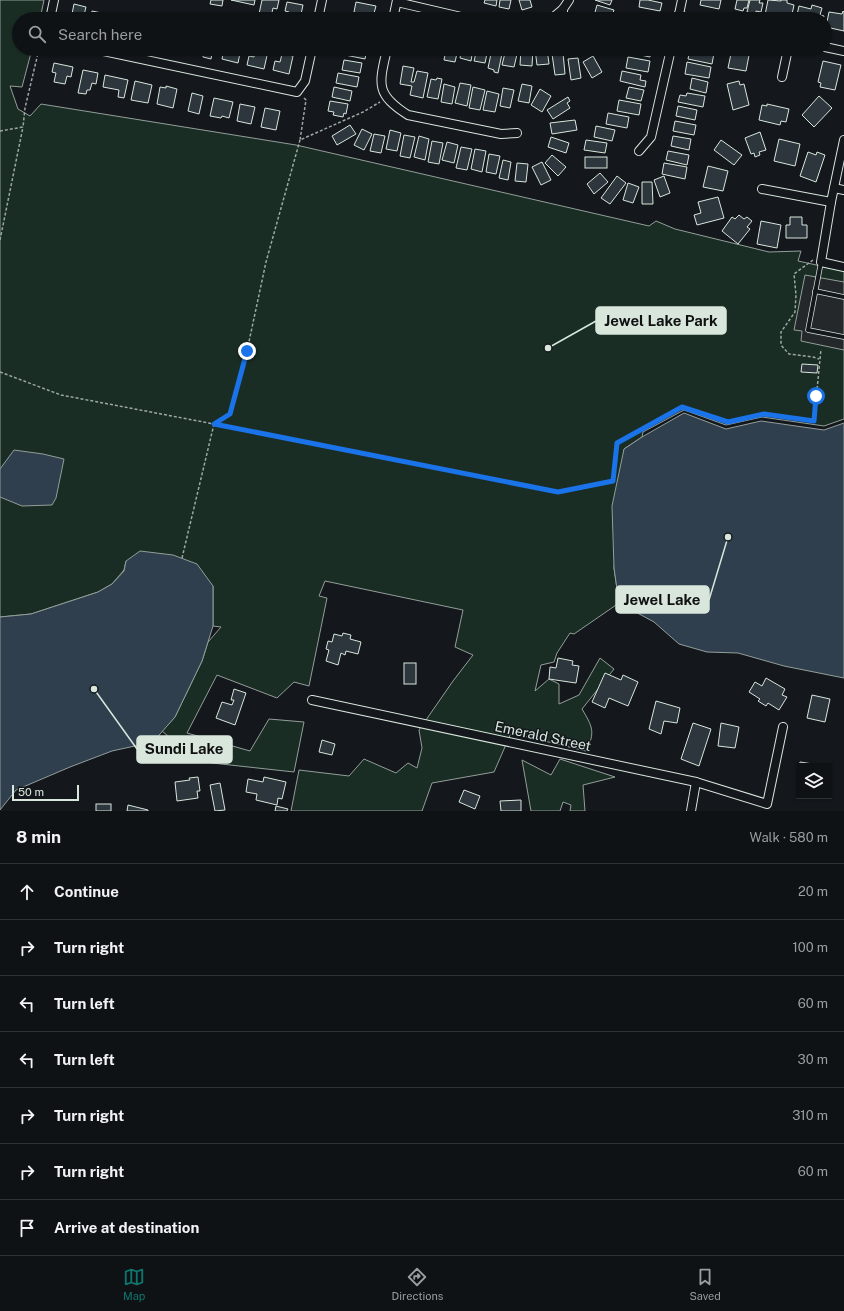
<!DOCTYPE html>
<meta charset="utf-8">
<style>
:root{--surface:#0f1215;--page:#1d2022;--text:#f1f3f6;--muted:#9b9ea0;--line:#2f3234;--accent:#0f766e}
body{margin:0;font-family:"Public Sans",sans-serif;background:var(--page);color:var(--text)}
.controls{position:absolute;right:12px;bottom:12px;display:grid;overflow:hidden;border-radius:0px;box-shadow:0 1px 3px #0004}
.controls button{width:36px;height:36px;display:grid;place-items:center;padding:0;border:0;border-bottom:1px solid var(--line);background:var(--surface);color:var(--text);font:20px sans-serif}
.scale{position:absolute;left:12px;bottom:10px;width:67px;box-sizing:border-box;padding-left:4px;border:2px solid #d8e6dc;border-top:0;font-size:11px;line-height:14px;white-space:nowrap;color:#d8e6dc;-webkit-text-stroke:3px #14181c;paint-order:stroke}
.stop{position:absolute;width:12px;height:12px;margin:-9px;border:3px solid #1a73e8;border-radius:50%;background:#fff}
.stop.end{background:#1a73e8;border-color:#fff;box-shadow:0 1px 4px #0008}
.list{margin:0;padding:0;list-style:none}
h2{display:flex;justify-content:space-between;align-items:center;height:52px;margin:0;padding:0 16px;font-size:17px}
h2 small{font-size:13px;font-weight:400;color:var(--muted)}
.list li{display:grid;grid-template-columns:26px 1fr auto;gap:12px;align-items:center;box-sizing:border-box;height:56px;padding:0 16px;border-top:1px solid var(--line)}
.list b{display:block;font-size:15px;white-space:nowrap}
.list em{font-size:13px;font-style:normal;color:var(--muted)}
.icon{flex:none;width:22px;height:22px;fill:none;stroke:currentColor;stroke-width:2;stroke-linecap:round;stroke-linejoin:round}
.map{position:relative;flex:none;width:844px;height:811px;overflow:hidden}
.search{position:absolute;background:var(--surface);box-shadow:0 1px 3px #0004;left:12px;right:12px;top:12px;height:44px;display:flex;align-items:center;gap:10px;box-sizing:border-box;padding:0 14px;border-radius:22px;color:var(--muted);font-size:15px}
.sheet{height:444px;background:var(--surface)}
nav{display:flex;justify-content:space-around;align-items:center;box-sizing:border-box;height:56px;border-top:1px solid var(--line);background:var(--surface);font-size:11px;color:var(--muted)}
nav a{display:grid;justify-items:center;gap:2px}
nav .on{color:var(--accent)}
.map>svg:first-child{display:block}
.green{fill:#1a2d24;stroke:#939e99}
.parking{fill:#24282b;stroke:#939e99}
.water{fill:#2f3f4d;stroke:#939e99}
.building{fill:#2c363c;stroke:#d8e6dc}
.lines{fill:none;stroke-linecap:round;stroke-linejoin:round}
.service-casing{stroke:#d8e6dc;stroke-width:5.5}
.minor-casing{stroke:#d8e6dc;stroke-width:10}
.path{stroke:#9da8a2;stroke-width:1.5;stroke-dasharray:3 2;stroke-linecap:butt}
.service{stroke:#14181c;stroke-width:4}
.minor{stroke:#14181c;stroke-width:8}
.route{stroke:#1a73e8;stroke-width:5}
.labels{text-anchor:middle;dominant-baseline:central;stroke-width:3;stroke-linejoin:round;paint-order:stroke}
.street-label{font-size:14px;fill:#d8e6dc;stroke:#14181c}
.leader{fill:none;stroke:#d8e6dc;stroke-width:1.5}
.callout-dot{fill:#d8e6dc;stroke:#14181c;stroke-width:1.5}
.callout{fill:#d8e6dc;stroke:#d8e6dc;stroke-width:1.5}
.callout-label{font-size:15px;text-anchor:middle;font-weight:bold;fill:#111}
</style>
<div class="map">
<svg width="844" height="811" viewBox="0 0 844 811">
<rect width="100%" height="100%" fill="#14181c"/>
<g class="green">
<path d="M0,0h44l-4,19h-21v30h13l-10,38 -12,-1 8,23 12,7 11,-12 255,41 353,81 7,-5 19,8 94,23 32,-1 -3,10 46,10v148l-20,7 -62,-9 -36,8 -42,-15 -41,22 -1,5 -18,12 -10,119 5,35 -45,31 -4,-1 -13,20 -3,9 -13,3 -6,26 14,-12 10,5v20l20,-9 21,-37 14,11 -32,40c10,17 14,23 4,42l-75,-18 -17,39 -62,11 -10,28h-131l8,-41 50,6 15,-17 32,14 12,-10 9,5 5,-20 -3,-18 34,-49 20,-26 -18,-8 8,-37 -138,-29 -6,15 8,2 -18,88 -15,-4 -17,16 -60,-23 -30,58 63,18 19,-32 35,3 -10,50 -82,-9 -22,-8 -28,-24 13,-14 27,-56 6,-19 13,-15 -8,-1v-40l-87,-25 -2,9 -12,14 -14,8 -67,22 -31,3z"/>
<path d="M560,759l55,18 -32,8 2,26h-15l1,-6 -8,-3 -3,9h-29l-9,-51 29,15z"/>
</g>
<path class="parking" d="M805,275l39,7v68l-43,-9 1,-10 -8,-1z"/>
<g class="water">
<path d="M684,413l42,16 35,-8 63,9 20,-7v255l-60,-12 -46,-13 -31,-1 -28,-8 -25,-22 -35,-19 -5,-35 -2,-62 12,-57 18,-12z"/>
<path d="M14,450l29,4 21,5 -8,39 -4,7 -30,1 -22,-9v-28z"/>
<path d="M140,551l33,4 24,9 16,22v40l-11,35 -27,56 -22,25 -41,9 -42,16 -54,23 -16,20v-193l31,-3 67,-22 14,-8 12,-13 2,-10z"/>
</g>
<g class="building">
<path d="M211,0h12l-1,6 -12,-2z"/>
<path d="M231,0h24l-1,5z"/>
<path d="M262,0h17l-2,9 -4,-1 -2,9 -12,-3z"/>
<path d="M485,0h12l-1,6 -12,-3z"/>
<path d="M500,0h11l-2,9 -10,-2z"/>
<path d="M519,0h11l2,7 -10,3z"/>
<path d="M595,0h17l-2,5z"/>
<path d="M640,0h8l14,3 -2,8 -21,-4z"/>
<path d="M701,0h20l-2,9 -19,-4z"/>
<path d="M737,0h12l-2,8h-3l-1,3 -8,-2z"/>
<path d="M750,0h10l-1,3h4l-2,9 -5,-1v3l-9,-2z"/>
<path d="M768,0l13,1v-1h6v3l7,2 -3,14 -26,-4z"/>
<path d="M287,2l16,3 -3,14h-12l1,-7 -4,-1z"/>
<path d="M356,2l20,4 -3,11 -19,-5z"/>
<path d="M74,4l12,3 -3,12h-12z"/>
<path d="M597,5l17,5 -3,9h-6l-11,-3z"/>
<path d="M812,5l10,3 -2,7 4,1 -1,3h-27l3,-13 12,3z"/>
<path d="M92,11l19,4 -1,4h-20z"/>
<path d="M843,11l1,1v19l-18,-4 3,-15 13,2z"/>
<path d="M638,13l22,5v1h-23z"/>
<path d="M196,49h17l-2,10 -8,-2v-3l-8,-2z"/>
<path d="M224,49h12l-1,3 5,1 -2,10 -16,-4z"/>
<path d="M256,49l12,2 -4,18 -17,-4 2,-9 5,1z"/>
<path d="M348,49h19l-2,10 -20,-4 1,-3 -2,-2 3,1z"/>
<path d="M446,49h12l-3,13 -11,-2z"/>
<path d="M462,49h11l-2,12 -11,-3z"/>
<path d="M477,49h11l-3,14 -11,-2z"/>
<path d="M492,49h11l-5,24 -4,-1v-2l-6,-2z"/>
<path d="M506,49l12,1 -4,17 -12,-2z"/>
<path d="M521,49h12l-1,17 -12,-1z"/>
<path d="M535,49h12l2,15 -12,1z"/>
<path d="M627,49h19v2l5,1 -1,5 -24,-5z"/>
<path d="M690,49l24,4 -2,11 -24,-5z"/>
<path d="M732,49h16l2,1 -4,21 -18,-3z"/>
<path d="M563,53l2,21 -10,1 -3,-21z"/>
<path d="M282,54l11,2 -4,18 -16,-4 2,-9 5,1z"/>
<path d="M593,56l9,16 -10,6 -9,-16z"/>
<path d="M628,57l22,4 -2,11 -22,-4z"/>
<path d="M578,58l3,20 -10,2 -3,-21z"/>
<path d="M344,60l18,3 -2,10 -18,-3z"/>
<path d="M823,61l18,4 -6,25 -15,-3 1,-4 -3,-1z"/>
<path d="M687,62l24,5 -2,11 -24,-4z"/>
<path d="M54,63l19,4 -2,10 -4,-1 -2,8 -11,-2 2,-9 -4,-1z"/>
<path d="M403,66l11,2 -3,14h3l3,-11 11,2 -5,25 -13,-3 2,-9 -12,-2z"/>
<path d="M83,70l15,3 -2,11 -4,-1 -2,7h-3l-1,4 -8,-1z"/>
<path d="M622,71l19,4 -1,5 6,1 -1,6 -25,-6z"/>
<path d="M338,73l21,4 -2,10 -21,-4z"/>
<path d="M105,75l23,5 -4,18 -6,-1 1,-7 -16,-3z"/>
<path d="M437,78l5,1 -4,20 -11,-2 4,-18 5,1z"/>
<path d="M692,78l16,4 -2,11 -16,-4z"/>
<path d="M135,81l17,4 -4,18 -17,-3z"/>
<path d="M739,81l1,4 4,-1 5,21 -16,5 -6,-26z"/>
<path d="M460,83l11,2 -4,21 -12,-3z"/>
<path d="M444,84l11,3 -3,17 -11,-2z"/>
<path d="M522,84l10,2 -3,17 -11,-2z"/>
<path d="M166,86l11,3 -4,19 -16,-4 3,-17 6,1z"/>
<path d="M334,87l18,4 -2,10 -18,-4z"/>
<path d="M473,87l12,3 -5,20 -11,-2z"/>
<path d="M629,87l15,3 -3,11 -15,-3z"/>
<path d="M503,88l11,2 -4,18 -10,-2z"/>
<path d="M540,89l11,7 -9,16 -11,-7z"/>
<path d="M487,91l12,3 -4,18 -12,-2z"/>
<path d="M192,93l11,3 -4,18 -11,-3z"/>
<path d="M687,93l18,3 -2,11 -25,-5 2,-7 6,1z"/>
<path d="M819,96l13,12 -18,19 -12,-12z"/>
<path d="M568,97l2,4 -3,2 3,5 -17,11 -6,-9z"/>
<path d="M214,98l19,4 -4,16 -7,-2 -1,2 -11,-2z"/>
<path d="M619,100l22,4 -2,11 -22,-4z"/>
<path d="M330,101l18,3 -2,10 -2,-1 -1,4 -10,-2 1,-3 -6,-1z"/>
<path d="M240,104l15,3 -4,17 -14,-3z"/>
<path d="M767,104l22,5 -3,13 -5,-1 -1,4 -21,-5 3,-15 5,1z"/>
<path d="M678,106l19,4 -2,10 -19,-4z"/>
<path d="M265,108l15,3 -4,19 -15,-3z"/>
<path d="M608,113l21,4 -2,11 -21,-4z"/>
<path d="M575,120l2,10 -25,4 -2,-11z"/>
<path d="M675,121l21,4 -2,10 -21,-4z"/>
<path d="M350,125l6,9 -19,11 -5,-9z"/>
<path d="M596,126l19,4 -3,11 -18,-4z"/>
<path d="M362,129l10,5 -8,16 -10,-5z"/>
<path d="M390,130l11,3 -4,18 -11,-2z"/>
<path d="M760,132l6,18 -7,2 1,3 -5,2 -1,-4 -3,1 -6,-16z"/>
<path d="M374,134l11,2 -4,17 -11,-2z"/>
<path d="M404,135l11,2 -5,21 -10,-2z"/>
<path d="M419,136l10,3 -4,21 -11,-3z"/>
<path d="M673,136l18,3 -2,11 -18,-4z"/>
<path d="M551,137l18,6 -3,10 -18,-6z"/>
<path d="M779,139l21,5 -5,22 -21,-5z"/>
<path d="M586,140l21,3 -2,10 -21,-3z"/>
<path d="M721,140l21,15 -8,10 -20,-15z"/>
<path d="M432,141l11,2 -4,21 -11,-2z"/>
<path d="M447,142l11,3 -4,18 -12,-3z"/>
<path d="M461,147l11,2 -5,21 -11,-2z"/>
<path d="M475,149l11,2 -4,21 -11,-3z"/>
<path d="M668,151l21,4 -2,10 -21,-5z"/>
<path d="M808,152l8,3 1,-3 8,3 -9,27 -16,-6z"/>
<path d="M489,154l11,2 -4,18 -10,-2z"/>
<path d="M552,155l14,12 -8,9 -13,-13z"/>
<rect x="585" y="157" width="22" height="11"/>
<path d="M503,160l8,2 -3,18 -9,-2z"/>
<path d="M542,162l9,18 -10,5 -9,-18z"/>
<path d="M517,163l11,1 -2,18 -11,-1z"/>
<path d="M664,163l23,4 -2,12 -23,-5z"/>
<path d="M708,166l20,5 -5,20 -20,-4z"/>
<path d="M600,173l8,9 -14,12 -7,-10z"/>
<path d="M617,176l9,7 -16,21 -9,-6z"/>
<path d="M664,176l6,17 -10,4 -6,-17z"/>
<path d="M642,182h10l1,22h-11z"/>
<path d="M628,183l11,4 -6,16 -10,-3z"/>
<path d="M718,197l6,21 -27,7 -3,-10 7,-2 -3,-11z"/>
<path d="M739,215l5,4 3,-2 5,4 -5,6 3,2 -12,15 -16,-13 10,-14 3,2z"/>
<path d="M790,217h12v8h5v13h-21v-13h4z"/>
<path d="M761,221l20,4 -4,23 -20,-4z"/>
<path d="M802,364l16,1 -1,8 -16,-1z"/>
<path d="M343,633l8,2 -1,4 11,3 -3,12 -12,-3 -1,4 -4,-2 -3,12 -12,-4 3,-11 -3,-1 2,-8 4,1 2,-8 8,2z"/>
<path d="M558,658l15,3 -1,4 7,1 -3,17 -27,-4 1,-12 6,1z"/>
<rect x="404" y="663" width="12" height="21"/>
<path d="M605,673l16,7 2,-5 15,7 -10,24 -19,-8 -4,10 -13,-6z"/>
<path d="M766,678l19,11 -3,6 5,2 -8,13 -11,-7 -2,3 -8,-5 2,-2 -11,-7 6,-10 7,4z"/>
<path d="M234,689l12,4 -11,32 -19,-7 6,-16 10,3 2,-5h-3z"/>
<path d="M812,695l18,4 -5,23 -18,-4z"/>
<path d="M656,701l24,7 -3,15 -13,-2 -3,13 -12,-5z"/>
<path d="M693,723l18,6 -12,37 -18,-7z"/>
<path d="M721,723l18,4 -4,21 -17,-2z"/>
<path d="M322,740l13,4 -3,11 -13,-3z"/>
<path d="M800,762l26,4h-27v8h-1z"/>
<path d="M198,777l2,14h-3l1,7 -21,3 -2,-19 15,-2 -1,-2z"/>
<path d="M264,777l22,5 -4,17 -4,-1 -1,7 -21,-5 1,-6 -11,-2 2,-13 15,3z"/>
<path d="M220,783l5,27 -10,1 -5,-26z"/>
<path d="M464,790l16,6 -5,13 -16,-7z"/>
<path d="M521,800v11h-20l-1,-10z"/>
<rect x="96" y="804" width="15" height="7"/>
<path d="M128,805l20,5v1h-21z"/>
<path d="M276,806l12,3 -1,2h-12z"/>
</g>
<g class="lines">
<defs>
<g id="service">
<path d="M821,262l-13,68 36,7"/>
<path d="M815,291l29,6"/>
</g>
<g id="minor">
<path d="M397,2l73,17"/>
<path d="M678,15l16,4"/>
<path d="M50,19l4,-19"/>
<path d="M318,19l4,-19"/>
<path d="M393,19l4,-19"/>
<path d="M551,19l12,-10 6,-9"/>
<path d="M563,19v-10"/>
<path d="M678,19l4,-19"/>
<path d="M825,47l19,4"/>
<path d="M94,49l203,43 8,-11 7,-32"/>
<path d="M387,49c-8,35 -12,45 21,66l93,19 16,-1"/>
<path d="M782,77l6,-28"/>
<path d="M844,140l-13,62 -10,60 23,5"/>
<path d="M639,151l12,-14 20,-88"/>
<path d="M834,188l10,2"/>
<path d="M762,189l69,13"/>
<path d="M312,700l384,82 71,22 16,-77"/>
<path d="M691,811l5,-29"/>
</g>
</defs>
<use href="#service" class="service-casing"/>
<use href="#minor" class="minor-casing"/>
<g class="path">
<path d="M304,98l2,2 -6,40 63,-28 17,-10"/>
<path d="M0,131l23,-4 2,-19 14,-59"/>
<path d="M0,240l23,-113"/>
<path d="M813,260l-19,14 2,21 -1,17 -14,20v13l8,9 24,3 6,2"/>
<path d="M0,372l61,23 153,29 16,-10 17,-63 19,-89 34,-122"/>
<path d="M182,558l32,-134 344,68 55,-11 4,-38 65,-36 46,15 36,-8 50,7 7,-72"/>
</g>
<use href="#service" class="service"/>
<use href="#minor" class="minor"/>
</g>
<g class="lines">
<path class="route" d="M247,351l-17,63 -16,10 344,68 55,-11 4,-38 65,-36 46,15 36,-8 50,7 2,-25"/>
</g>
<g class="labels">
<g class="street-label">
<text transform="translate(543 736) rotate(12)">Emerald Street</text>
</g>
</g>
<path class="leader" d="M548 348L596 321M728 537L709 600M94 689L137 749"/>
<g class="callout-dot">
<circle cx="548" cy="348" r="4"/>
<circle cx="728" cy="537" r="4"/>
<circle cx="94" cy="689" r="4"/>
</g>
<g class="callout">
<rect x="596" y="307" width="130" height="27" rx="4"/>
<rect x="616" y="586" width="93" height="27" rx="4"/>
<rect x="137" y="736" width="95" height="27" rx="4"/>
</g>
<g class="callout-label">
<text x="661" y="326">Jewel Lake Park</text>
<text x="662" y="605">Jewel Lake</text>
<text x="184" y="754">Sundi Lake</text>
</g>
</svg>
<div class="controls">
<button><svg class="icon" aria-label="layers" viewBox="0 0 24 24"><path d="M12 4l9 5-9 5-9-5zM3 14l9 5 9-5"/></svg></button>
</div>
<div class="scale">50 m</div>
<div class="stop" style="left:816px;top:396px"></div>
<div class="stop end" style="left:247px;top:351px"></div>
<div class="search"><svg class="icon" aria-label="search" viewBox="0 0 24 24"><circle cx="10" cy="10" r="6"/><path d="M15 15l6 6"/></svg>Search here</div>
</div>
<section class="sheet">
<h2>8 min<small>Walk · 580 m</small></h2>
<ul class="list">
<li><svg class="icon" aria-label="ahead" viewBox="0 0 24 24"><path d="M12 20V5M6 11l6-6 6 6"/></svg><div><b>Continue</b></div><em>20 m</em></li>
<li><svg class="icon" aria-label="right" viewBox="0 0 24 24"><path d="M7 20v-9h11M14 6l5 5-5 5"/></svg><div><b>Turn right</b></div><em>100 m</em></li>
<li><svg class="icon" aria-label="left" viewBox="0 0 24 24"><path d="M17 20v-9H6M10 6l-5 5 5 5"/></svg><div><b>Turn left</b></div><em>60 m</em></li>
<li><svg class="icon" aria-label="left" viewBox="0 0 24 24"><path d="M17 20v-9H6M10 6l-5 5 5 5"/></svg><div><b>Turn left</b></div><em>30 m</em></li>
<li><svg class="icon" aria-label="right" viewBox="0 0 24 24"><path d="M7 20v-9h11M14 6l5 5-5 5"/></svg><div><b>Turn right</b></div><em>310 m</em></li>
<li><svg class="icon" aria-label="right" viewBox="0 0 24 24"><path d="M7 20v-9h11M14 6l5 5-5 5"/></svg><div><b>Turn right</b></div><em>60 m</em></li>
<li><svg class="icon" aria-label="arrive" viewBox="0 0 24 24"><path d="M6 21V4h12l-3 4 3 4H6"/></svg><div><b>Arrive at destination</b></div></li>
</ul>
</section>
<nav>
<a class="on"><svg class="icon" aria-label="map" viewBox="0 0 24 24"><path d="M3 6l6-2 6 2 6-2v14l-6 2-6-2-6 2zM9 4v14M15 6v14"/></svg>Map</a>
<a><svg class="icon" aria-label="directions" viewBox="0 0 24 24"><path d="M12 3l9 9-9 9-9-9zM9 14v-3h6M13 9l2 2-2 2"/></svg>Directions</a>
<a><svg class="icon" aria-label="saved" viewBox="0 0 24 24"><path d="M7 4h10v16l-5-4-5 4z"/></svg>Saved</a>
</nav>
